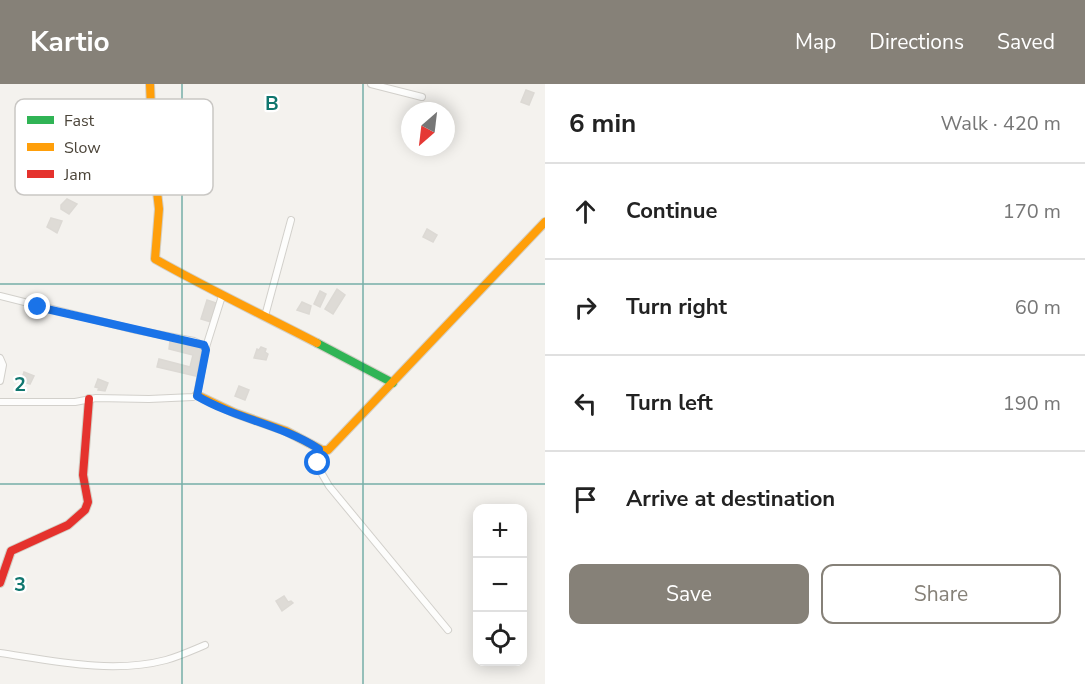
<!DOCTYPE html>
<meta charset="utf-8">
<style>
:root{--surface:#fff;--page:#f6f6f6;--text:#222;--muted:#767676;--line:#e0e0e0;--accent:#868178}
body{margin:0;font-family:"Nunito Sans",sans-serif;background:var(--page);color:var(--text)}
.controls{position:absolute;right:18px;bottom:18px;display:grid;overflow:hidden;border-radius:12px;box-shadow:0 3px 15px #0003}
.controls button{width:54px;height:54px;display:grid;place-items:center;padding:0;border:0;border-bottom:2px solid var(--line);background:var(--surface);color:var(--text);font:30px sans-serif}
.compass{position:absolute;left:401px;top:18px;width:54px;height:54px;border-radius:50%;background:var(--surface);box-shadow:0 3px 15px #0003;rotate:208deg}
.stop{position:absolute;width:18px;height:18px;margin:-14px;border:4px solid #1a73e8;border-radius:50%;background:#fff}
.stop.end{background:#1a73e8;border-color:#fff;box-shadow:0 2px 6px #0008}
.list{margin:0;padding:0;list-style:none}
h2{display:flex;justify-content:space-between;align-items:center;height:78px;margin:0;padding:0 24px;font-size:26px}
h2 small{font-size:20px;font-weight:400;color:var(--muted)}
.list li{display:grid;grid-template-columns:39px 1fr auto;gap:18px;align-items:center;box-sizing:border-box;height:96px;padding:0 24px;border-top:2px solid var(--line)}
.list b{display:block;font-size:22px;white-space:nowrap}
.list em{font-size:20px;font-style:normal;color:var(--muted)}
.actions{display:flex;gap:12px;padding:18px 24px}
.actions a{flex:1;padding:14px 0;border:2px solid var(--accent);border-radius:12px;text-align:center;font-size:21px;color:var(--accent)}
.actions .main{background:var(--accent);color:#fff}
.icon{flex:none;width:33px;height:33px;fill:none;stroke:currentColor;stroke-width:2;stroke-linecap:round;stroke-linejoin:round}
.map{position:relative;flex:none;width:545px;height:600px;overflow:hidden}
header{display:flex;align-items:center;gap:36px;box-sizing:border-box;height:84px;padding:0 30px;background:var(--accent);color:#fff}
header strong{font-size:28px}
nav{display:flex;gap:33px;margin-inline-start:auto;font-size:21px}
main{display:flex}
aside{flex:1;background:var(--surface)}
.map>svg:first-child{display:block}
.building{fill:#dedbd6;stroke:#dcd9d4;stroke-width:1.5}
.lines{fill:none;stroke-linecap:round;stroke-linejoin:round}
.street-casing{stroke:#d2d0cb;stroke-width:8}
.fast-casing{stroke:#d3cfc5;stroke-width:10}
.slow-casing{stroke:#d3cfc5;stroke-width:10}
.jam-casing{stroke:#d3cfc5;stroke-width:10}
.street{stroke:#fdfdfc;stroke-width:6}
.fast{stroke:#30b455;stroke-width:8}
.slow{stroke:#ff9f0a;stroke-width:8}
.jam{stroke:#e5322d;stroke-width:8}
.route{stroke:#1a73e8;stroke-width:8}
.grid{fill:none;stroke:#0f766e;stroke-width:1.5;stroke-opacity:0.55}
.key{fill:#fff;stroke:#c9c7c4;stroke-width:1.5}
.key-label{font-size:16px;fill:#4b4439}
.grid-label{font-size:20px;text-anchor:middle;font-weight:bold;fill:#0f766e;stroke:#fff;stroke-width:4.5;stroke-linejoin:round;paint-order:stroke}
</style>
<header>
<strong>Kartio</strong>
<nav><a>Map</a><a>Directions</a><a>Saved</a></nav>
</header>
<main>
<div class="map">
<svg width="545" height="600" viewBox="0 0 545 600">
<rect width="100%" height="100%" fill="#f4f2ee"/>
<g class="building">
<path d="M526,6l8,3 -5,12 -8,-3z"/>
<path d="M67,115l10,5 -8,10 -8,-5v-4z"/>
<path d="M51,134l11,3 -5,12 -10,-6z"/>
<path d="M427,145l10,6 -4,7 -10,-5z"/>
<path d="M337,205l8,6 -12,19 -8,-5z"/>
<path d="M320,207l6,3 -6,13 -6,-3z"/>
<path d="M207,216l9,3 -5,19 -10,-3z"/>
<path d="M302,218l9,4 -2,8 -12,-4z"/>
<path d="M170,257l32,8 -6,27 -39,-9 2,-8 31,8 3,-12 -24,-6z"/>
<path d="M261,263l5,2 -1,3 3,2 -2,6 -12,-2 3,-9 2,1z"/>
<path d="M24,288l10,4 -4,8 -9,-3z"/>
<path d="M98,295l10,4 -3,8 -7,-1 1,-2 -4,-1z"/>
<path d="M239,302l10,4 -4,10 -10,-4z"/>
<path d="M284,512l4,6 3,-1 2,2 -11,8 -6,-10z"/>
</g>
<g class="lines">
<defs>
<g id="street">
<path d="M371,0l51,13"/>
<path d="M0,212l136,34 58,11 12,6"/>
<path d="M265,232l26,-96"/>
<path d="M0,274l3,7 -3,16"/>
<path d="M0,318h75l21,-4 53,1 44,-2 4,-2 9,-48 16,-51"/>
<path d="M319,365l-1,18 11,19 119,144"/>
<path d="M0,569c53,8 113,21 166,7 14,-4 27,-10 39,-15"/>
</g>
<path id="fast" d="M317,259l76,40"/>
<g id="slow">
<path d="M150,0l3,73 6,52 -4,50c53,30 108,56 162,84"/>
<path d="M197,311l38,18 51,18 36,19h6l217,-228"/>
</g>
<path id="jam" d="M0,499l11,-32 57,-26 17,-15 3,-8 -5,-27 6,-76"/>
</defs>
<use href="#street" class="street-casing"/>
<use href="#fast" class="fast-casing"/>
<use href="#slow" class="slow-casing"/>
<use href="#jam" class="jam-casing"/>
<use href="#street" class="street"/>
<use href="#fast" class="fast"/>
<use href="#slow" class="slow"/>
<use href="#jam" class="jam"/>
</g>
<g class="lines">
<path class="route" d="M38,223l166,38 2,5 -9,46c39,23 83,28 122,53l-1,14"/>
</g>
<path class="grid" d="M182,0v600M363,0v600M0,200h545M0,400h545"/>
<rect x="15" y="15" width="198" height="96" rx="9" class="key"/>
<rect x="27" y="32" width="27" height="8" fill="#30b455"/>
<rect x="27" y="59" width="27" height="8" fill="#ff9f0a"/>
<rect x="27" y="86" width="27" height="8" fill="#e5322d"/>
<g class="key-label">
<text x="64" y="42">Fast</text>
<text x="64" y="69">Slow</text>
<text x="64" y="96">Jam</text>
</g>
<g class="grid-label">
<text x="272" y="26">B</text>
<text x="20" y="307">2</text>
<text x="20" y="507">3</text>
</g>
</svg>
<div class="controls">
<button>+</button>
<button>−</button>
<button><svg class="icon" aria-label="locate" viewBox="0 0 24 24"><circle cx="12" cy="12" r="6"/><path d="M12 2v4M12 18v4M2 12h4M18 12h4"/></svg></button>
</div>
<svg class="compass" viewBox="-18 -18 36 36"><path d="M0-13l5 13h-10z" fill="#e53935"/><path d="M0 13l5-13h-10z" fill="#767676"/></svg>
<div class="stop" style="left:318px;top:379px"></div>
<div class="stop end" style="left:38px;top:223px"></div>
</div>
<aside>
<h2>6 min<small>Walk · 420 m</small></h2>
<ul class="list">
<li><svg class="icon" aria-label="ahead" viewBox="0 0 24 24"><path d="M12 20V5M6 11l6-6 6 6"/></svg><div><b>Continue</b></div><em>170 m</em></li>
<li><svg class="icon" aria-label="right" viewBox="0 0 24 24"><path d="M7 20v-9h11M14 6l5 5-5 5"/></svg><div><b>Turn right</b></div><em>60 m</em></li>
<li><svg class="icon" aria-label="left" viewBox="0 0 24 24"><path d="M17 20v-9H6M10 6l-5 5 5 5"/></svg><div><b>Turn left</b></div><em>190 m</em></li>
<li><svg class="icon" aria-label="arrive" viewBox="0 0 24 24"><path d="M6 21V4h12l-3 4 3 4H6"/></svg><div><b>Arrive at destination</b></div></li>
</ul>
<div class="actions"><a class="main">Save</a><a>Share</a></div>
</aside>
</main>
